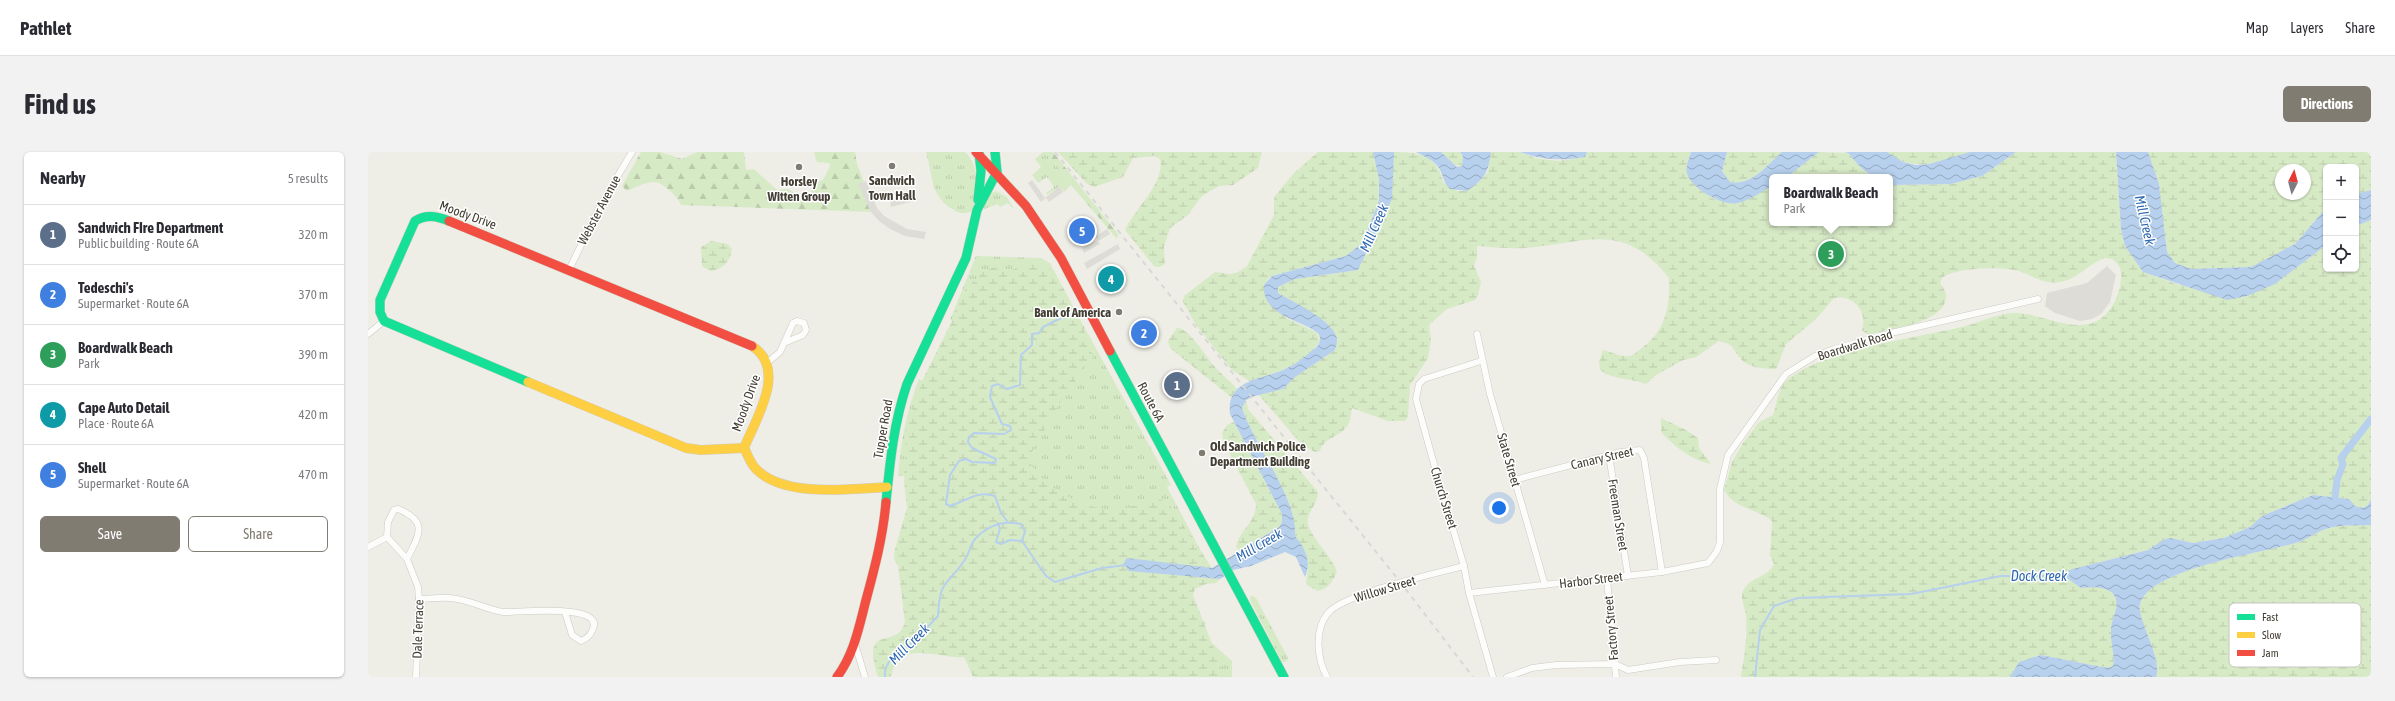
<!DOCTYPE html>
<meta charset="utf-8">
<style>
:root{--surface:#fff;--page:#f2f2f3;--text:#2b2b33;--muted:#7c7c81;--line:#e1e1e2;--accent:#807c72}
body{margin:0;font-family:"Asap Condensed",sans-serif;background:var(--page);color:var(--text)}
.controls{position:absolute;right:12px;top:12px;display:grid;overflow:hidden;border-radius:6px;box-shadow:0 1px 3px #0004}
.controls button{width:36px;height:36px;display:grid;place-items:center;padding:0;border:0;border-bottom:1px solid var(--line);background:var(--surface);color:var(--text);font:20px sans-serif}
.compass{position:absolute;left:1907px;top:12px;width:36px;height:36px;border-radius:50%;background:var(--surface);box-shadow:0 1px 3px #0004;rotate:6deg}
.you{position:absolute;left:1131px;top:356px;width:14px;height:14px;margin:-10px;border:3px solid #fff;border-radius:50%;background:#1a73e8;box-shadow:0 0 0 6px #1a73e833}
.badge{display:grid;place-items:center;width:26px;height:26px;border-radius:50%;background:var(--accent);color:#fff;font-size:13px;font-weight:700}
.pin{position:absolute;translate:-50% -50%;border:2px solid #fff;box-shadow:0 1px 4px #0006}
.popup{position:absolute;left:1401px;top:22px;width:124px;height:52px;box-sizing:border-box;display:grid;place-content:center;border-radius:6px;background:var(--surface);filter:drop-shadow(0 1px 3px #0005);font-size:13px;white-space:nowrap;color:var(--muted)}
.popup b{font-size:15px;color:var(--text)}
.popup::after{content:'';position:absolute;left:50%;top:100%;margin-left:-8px;border:8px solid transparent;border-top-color:var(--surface)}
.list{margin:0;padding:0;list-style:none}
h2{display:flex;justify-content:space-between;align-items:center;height:52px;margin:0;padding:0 16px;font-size:17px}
h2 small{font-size:13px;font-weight:400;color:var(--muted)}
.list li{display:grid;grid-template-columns:26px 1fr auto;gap:12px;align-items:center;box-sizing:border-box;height:60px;padding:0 16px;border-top:1px solid var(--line)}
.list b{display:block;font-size:15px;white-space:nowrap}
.list p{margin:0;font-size:13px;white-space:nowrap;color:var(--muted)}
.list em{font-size:13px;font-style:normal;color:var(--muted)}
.actions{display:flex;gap:8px;padding:12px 16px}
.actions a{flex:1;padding:9px 0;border:1px solid var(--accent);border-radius:6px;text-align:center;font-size:14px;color:var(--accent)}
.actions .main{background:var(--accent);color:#fff}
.icon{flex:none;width:22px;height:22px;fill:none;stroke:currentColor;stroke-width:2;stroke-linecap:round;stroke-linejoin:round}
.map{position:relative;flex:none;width:2003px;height:525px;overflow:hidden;border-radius:6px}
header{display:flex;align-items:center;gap:24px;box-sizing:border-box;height:56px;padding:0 20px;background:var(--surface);border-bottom:1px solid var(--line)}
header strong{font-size:19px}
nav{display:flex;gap:22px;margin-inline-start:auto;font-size:14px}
.intro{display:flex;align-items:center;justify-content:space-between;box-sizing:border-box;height:96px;padding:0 24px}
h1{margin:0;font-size:28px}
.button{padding:10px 18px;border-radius:6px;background:var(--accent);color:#fff;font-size:14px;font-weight:700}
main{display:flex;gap:24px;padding:0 24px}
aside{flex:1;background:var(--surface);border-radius:6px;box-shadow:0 1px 3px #0004}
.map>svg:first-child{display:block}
.grass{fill:url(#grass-tufts)}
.forest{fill:url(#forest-firs)}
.wetland{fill:url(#wetland-marsh);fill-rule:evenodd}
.parking{fill:#dddcd6}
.water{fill:url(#water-waves)}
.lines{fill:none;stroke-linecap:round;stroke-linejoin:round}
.stream{stroke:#b6d0ed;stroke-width:2}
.canal{stroke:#b6d0ed;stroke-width:7}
.street-casing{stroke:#cccbc4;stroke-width:7}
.fast-casing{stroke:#ceccbd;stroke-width:10}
.slow-casing{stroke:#ceccbd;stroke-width:10}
.jam-casing{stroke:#ceccbd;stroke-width:10}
.street{stroke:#fcfcfb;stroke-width:6}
.fast{stroke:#16e098;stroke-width:9}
.slow{stroke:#ffcf43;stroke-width:9}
.jam{stroke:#f24e42;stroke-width:9}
.rail{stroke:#d8d8d7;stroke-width:2;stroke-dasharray:5 5;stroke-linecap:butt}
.poi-dot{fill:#807c72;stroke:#fff;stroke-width:1.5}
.labels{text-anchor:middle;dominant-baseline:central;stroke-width:3;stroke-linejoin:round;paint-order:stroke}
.poi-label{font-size:13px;font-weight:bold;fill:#443f34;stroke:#fff}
.street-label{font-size:13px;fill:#443f34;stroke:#fff}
.water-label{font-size:14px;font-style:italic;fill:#2d67af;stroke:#fff}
.key{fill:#fff;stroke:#c7c5c2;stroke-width:1}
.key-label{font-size:11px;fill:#443f34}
</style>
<header>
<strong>Pathlet</strong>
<nav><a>Map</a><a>Layers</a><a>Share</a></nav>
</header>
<div class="intro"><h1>Find us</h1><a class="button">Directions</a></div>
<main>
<aside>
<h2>Nearby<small>5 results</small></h2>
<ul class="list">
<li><span class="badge" style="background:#5c6f8a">1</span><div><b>Sandwich FIre Department</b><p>Public building · Route 6A</p></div><em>320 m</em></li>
<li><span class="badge" style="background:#3f7fe0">2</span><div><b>Tedeschi's</b><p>Supermarket · Route 6A</p></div><em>370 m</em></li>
<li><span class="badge" style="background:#2e9e5b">3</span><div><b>Boardwalk Beach</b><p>Park</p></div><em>390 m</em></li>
<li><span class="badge" style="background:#0f9aa8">4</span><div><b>Cape Auto Detail</b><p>Place · Route 6A</p></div><em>420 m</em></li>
<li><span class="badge" style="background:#3f7fe0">5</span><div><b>Shell</b><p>Supermarket · Route 6A</p></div><em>470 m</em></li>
</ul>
<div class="actions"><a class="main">Save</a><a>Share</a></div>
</aside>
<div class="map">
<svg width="2003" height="525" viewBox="0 0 2003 525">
<defs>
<pattern id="grass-tufts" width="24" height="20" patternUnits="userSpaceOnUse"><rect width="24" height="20" fill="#d7eac6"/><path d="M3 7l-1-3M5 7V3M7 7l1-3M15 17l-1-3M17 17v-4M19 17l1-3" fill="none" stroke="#bacaab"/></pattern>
<pattern id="forest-firs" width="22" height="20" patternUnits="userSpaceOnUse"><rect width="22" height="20" fill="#d7eac6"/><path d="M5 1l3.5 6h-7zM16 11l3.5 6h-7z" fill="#bacaab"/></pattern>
<pattern id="wetland-marsh" width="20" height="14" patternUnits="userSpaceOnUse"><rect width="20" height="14" fill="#d7eac6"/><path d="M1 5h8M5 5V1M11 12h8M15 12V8" fill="none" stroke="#bacaab"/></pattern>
<pattern id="water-waves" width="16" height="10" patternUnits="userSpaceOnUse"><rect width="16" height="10" fill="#b6d0ed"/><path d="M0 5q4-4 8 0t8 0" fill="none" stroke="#96aac1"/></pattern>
</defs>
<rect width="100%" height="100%" fill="#eeede6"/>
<g class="grass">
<path d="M558,0h39c14,13 15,42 7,59 -6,3 -12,3 -18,-1 -24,-13 -21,-34 -28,-58z"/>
<path d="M675,0h4l24,33 -7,7 -4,-6 -13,9 -1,-2 8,-6 -7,-10 -9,6 -6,-8 9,-8 -6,-8z"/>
<path d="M628,39l11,6 7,12 -6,-6 -8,4 -2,-3 -14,5c1,-7 4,-16 12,-18z"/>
<path d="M608,104l65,2 9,5 25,48 -28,13 29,-12 95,173 -4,2 45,85 -14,2 -14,38 22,10 -3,13 29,26v16h-158l-125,-202 -51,1c3,-36 8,-63 21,-97l90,50 26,-81 -85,-28z"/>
<path d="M883,443l5,3 31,58 1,3 -3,3h-3l-32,-62z"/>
</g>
<g class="forest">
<path d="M273,0h19l22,7 15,-7h47l2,18 8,-1 23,21 11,-1 16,9 7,-5c2,-7 4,-11 12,-13l7,-14 -1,-3 -12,-1 -3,-10h41l2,12 7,18 -5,2 12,28 -190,-7c-2,-7 -19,-24 -27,-23 -9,0 -19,6 -27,9l-5,-5z"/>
<path d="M679,0h6l65,82 -1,5 -46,-54z"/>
</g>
<g class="wetland">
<path d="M690,0h204l-4,16 -25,17 -14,1 -9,5 -9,6 -13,18 -18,13 -6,19 1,17 -6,3 -5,-1 -29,-36c10,-21 41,-49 35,-71l-5,-3 -22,2 -10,19 -29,10 -8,-4z"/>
<path d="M950,0h55l6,27v21l-16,42 -17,14 -74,20 -5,4 19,38 30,14 4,8c-12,24 -46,33 -69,42l-19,-12 -36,-45 -13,-23 1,-6 31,-24 15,2 8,-2 9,-6 27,-51v-18l20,-24z"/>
<path d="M1026,0c23,0 44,3 49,30l14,9h10l12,-9 9,-10 3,-20h29l15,6 23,3 27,-4 2,-5h104l-5,14 8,18 20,15 23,5 35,-18v37h118v-38l61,-1 31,-8 34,-24h100l5,77 4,17 18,26 36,13 96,-1 51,-39v24h30v-43l15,-6v279l-3,6 -5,3 -8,-2 -6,-7 -36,-4 -51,21 -12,11 -26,11 -31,5 -23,-5 -22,12 -79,20 12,18c14,-2 39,-2 35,20 -1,7 -5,14 -5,21 0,12 4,25 2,37l-6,2 -66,-13 -22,7 -9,15h-269c3,-19 7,-42 5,-61 -1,-9 -7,-19 -2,-27 7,-12 24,-12 30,-25l-4,-9 2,-34c-16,-13 -38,-12 -48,-31l8,-28 11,-19 16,-21 14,-7c4,-11 4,-25 13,-34 35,-31 129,-43 176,-54 17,-4 35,-14 53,-14 26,0 54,19 80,9 17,-6 30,-36 25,-54 -2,-4 -5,-7 -8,-9l-7,-1c-16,5 -28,22 -45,24 -16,2 -24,-4 -38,-10 -17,-6 -66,-5 -80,6l-2,5c2,3 5,8 6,11 4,29 -61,36 -78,41l-6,-5c6,-19 -9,-36 -28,-32l-17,20 -31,26 -10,25c-10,0 -29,-1 -36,-11 -9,-11 -5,-13 -21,-17l-23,16 -13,3 -27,15 -10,9c-15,-6 -33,-4 -46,-14l-1,-8 4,-12c9,2 17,7 27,6 4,-1 9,-6 13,-9 23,-17 27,-42 26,-69 -46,-58 -82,-35 -144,-30 -16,1 -32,-1 -48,-2v11l-3,8 7,17 -3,13 -3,5 -28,9 -18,16 2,14 -3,19 -18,27 -2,31 -3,5h-17l-36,-13c-1,6 -1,14 -5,18 -7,11 -24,12 -27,25l-5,1 -13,-7 -44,-51 25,-5 12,-12 40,-27 3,-11 -14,-18 -46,-28v-6l17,-8 63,-9 14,-27z"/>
<path d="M1073,0h19l3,4 -1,10 -8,-1z"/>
<path d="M1359,0h55c-16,14 -30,34 -52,30l-8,-11z"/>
<path d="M1451,0l29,1 17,19 10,5h-88z"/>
<path d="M1519,0h83c-23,12 -63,20 -83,0z"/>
<path d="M1780,0h223v38l-15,4v-27h-30v41l-31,36 -44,23 -60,2 -16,-6 -8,-11 -8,-68zM1913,18h24v24h-24z"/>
<path d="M343,89l17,3 4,5c-1,12 -10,21 -22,22l-8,-5 -1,-19z"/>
<path d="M660,110c9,0 16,2 23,8 11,11 42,74 42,88l-16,15 -3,15 -12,11 -34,60c14,29 62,55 95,50 11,-2 22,-9 35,-11l12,7 42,63 -85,-10 3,13 90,8 -4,4 -10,1 -11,5 -2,6 32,82h-252l-9,-20c-23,3 -66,-20 -73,20h-13c-18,-57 19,-25 27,-55l-7,-56 -4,-7 1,-10 12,-41 -3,-26 3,-62 10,-20 4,-17 30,-60 7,-21 8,-13 18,-18 11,-4c18,8 18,1 33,-5z"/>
<path d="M809,176c11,-1 29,28 36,37 7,8 16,15 24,24l-6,8 -61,-49 -2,-7z"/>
<path d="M878,248l2,9 70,83c-1,13 -7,15 -10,26 -4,13 24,38 29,53 -3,9 -9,18 -19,20l-11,-6c-2,-7 1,-10 1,-16 0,-12 -6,-24 -13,-33 3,-34 -41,-92 -53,-128z"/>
<path d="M1293,266l25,12 12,8 1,10 12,16c-20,-4 -36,-17 -50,-32z"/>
<path d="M866,270l48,92v8l-3,5 -39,24 -4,-4c3,-17 20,-24 20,-43l-32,-61 -2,-10 5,-8z"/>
<path d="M2003,373v152h-215c7,-19 -20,-59 -16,-73 10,-36 124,-51 159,-62 9,-3 17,-10 27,-13 13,-5 31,-3 45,-4z"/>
</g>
<g class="parking">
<path d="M664,28l13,18 15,-12 3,6 -14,10 -3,-4 -5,4 -13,-19z"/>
<path d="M498,29l11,27 7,8 23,13 19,3 -2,7 -19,-3 -15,-7 -11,-8 -8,-9 -13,-28z"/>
<path d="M548,42l2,6 -27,7 -1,-6z"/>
<path d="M739,77l3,5 -12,7 2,3 -16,9 -2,-5 15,-8 -2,-3z"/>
<path d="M750,92l2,5 -33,20 -3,-6z"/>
<path d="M1739,114l9,9 -6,27 -9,12 -9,5 -12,2 -25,-8 -10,-7 2,-13 40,-10z"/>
</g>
<g class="water">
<path d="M1005,0h21l-2,47 -34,71 -63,9 -17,8v6c15,9 55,27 59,45 1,3 -1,8 -2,12l-40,27 -12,12 -28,7 -9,4 -4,8c12,37 56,91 53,128 10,12 17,26 10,41l-9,-20 -11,-5 -34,14 -18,4 -13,9 -91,-8 -6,-7 4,-6 85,10 67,-41 3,-5v-8l-52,-100c-4,-37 34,-33 59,-47 7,-3 14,-9 20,-14 5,-4 11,-7 11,-14 2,-16 -60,-18 -56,-54l8,-9 74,-20 17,-14 16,-42v-21z"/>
<path d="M1048,0h25l16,15 5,-1 1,-10 -3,-4h31c-3,22 -6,26 -24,39l-17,-2c-6,-6 -6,-10 -9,-17 -4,-11 -16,-15 -25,-20z"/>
<path d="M1152,0h67l-2,5c-23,4 -43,3 -65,-5z"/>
<path d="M1323,0h36l-5,19 8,11c22,4 36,-16 52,-30h37l-32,25h-15v9c-11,6 -22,14 -34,17 -14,4 -48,-15 -51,-30 -2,-7 2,-14 4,-21z"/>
<path d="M1476,0h43l16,10 13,3 13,-1 41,-12h46l-34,24 -31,8 -61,1v-8c-24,0 -27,-7 -42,-24z"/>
<path d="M1748,0h32l11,32 8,68 8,11 16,6 60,-2 44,-23 31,-36v37l-51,39 -28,12 -20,4 -84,-28 -18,-26 -4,-17z"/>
<path d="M2003,38v30l-15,6v-32z"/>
<path d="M1945,343l36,4 6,7 8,2 5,-3 3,-6v26c-14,1 -32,-1 -45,4 -10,3 -18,10 -27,13 -35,11 -149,26 -159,62 -4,14 23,54 16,73h-146l9,-15 22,-7 66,13 6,-2c2,-12 -3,-25 -2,-37 0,-7 4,-14 5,-21 4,-22 -20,-22 -35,-20l-14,-10 2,-8 79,-20 15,-10 7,-2 23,5 31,-5 26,-11 12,-11z"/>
</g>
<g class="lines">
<g class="stream">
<path d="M639,369l-6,-8 -6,-17c-17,-6 -29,5 -45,10l-4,-2 4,-29 9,-14 7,-2 6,3 23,1 1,-4 -24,-11 -4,-6 1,-5 5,-4 30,1 7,-4 -1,-4 -8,-2 -12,-27 2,-11 6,-2 9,5 13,-4 1,-30 11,-10v-11l7,-1 4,-6 30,-15"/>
<path d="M630,371l2,6 -4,13 5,2 9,-4 12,1"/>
<path d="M517,525c-2,-18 17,-25 28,-35 9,-8 16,-17 25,-26 2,-38 8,-28 26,-55 5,-6 6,-16 11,-22 13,-14 28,-19 46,-15l4,7 -3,10 24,35 9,6 47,-14 24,-3"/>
<path d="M1387,525l5,-47 14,-24 24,-8 113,-4 90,-18h68"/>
</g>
<path class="canal" d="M1967,345l2,-17 6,-16 -2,-6 30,-39"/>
<defs>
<g id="street">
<path d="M201,118l31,-64 32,-54"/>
<path d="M0,182l16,-13"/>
<path d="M1109,182l13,60 55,191"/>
<path d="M1113,209l-57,18 -5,5 -3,15 21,76 27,91 5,27 24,84"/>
<path d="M400,210l12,-10 13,-29 4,-2 7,2 2,7 -3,5 -19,8"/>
<path d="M1241,303l19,121"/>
<path d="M1146,328l107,-28 19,-2 4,8 18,114"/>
<path d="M0,395l19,-10"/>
<path d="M39,407l-20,-22 1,-15 6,-12 4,-1c32,13 20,27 9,50l11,28 1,12 -3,78"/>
<path d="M1239,427l9,98"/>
<path d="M1101,441l193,-21 46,-9 9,-12 3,-9v-53l8,-34 58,-81 29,-18 19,-7 57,-16 147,-34"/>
<path d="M51,447c10,0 21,-2 31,-1 18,1 35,11 53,14 12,1 106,-10 89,19 -2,5 -6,8 -11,10l-9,-6 -7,-23"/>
<path d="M487,492l10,33"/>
<path d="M959,525c-10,-18 -13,-47 1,-64 15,-19 109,-40 136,-47"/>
<path d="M1139,525l25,-9 24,-3 59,-1 13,6 52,-8 36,-2"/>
</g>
<g id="fast">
<path d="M610,48l3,-29 -2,-18"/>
<path d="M81,69c-12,-5 -23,-7 -34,0l-35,79v12l4,9 144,61"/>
<path d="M742,199l174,326"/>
<path d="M518,350c4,-41 8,-80 21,-118l59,-126 11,-48 20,-38 -2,-20"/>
</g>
<g id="slow">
<path d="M384,194c36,23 4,73 -8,102 4,7 6,15 12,21 28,29 94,20 131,18"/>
<path d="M160,230l158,66 15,2 43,-2"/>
</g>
<g id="jam">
<path d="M608,0l50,54 35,52 49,93"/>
<path d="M81,69l303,125"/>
<path d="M469,525c17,-23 22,-50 29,-77 9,-33 17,-64 20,-98"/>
</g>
</defs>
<use href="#street" class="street-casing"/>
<use href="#fast" class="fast-casing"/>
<use href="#slow" class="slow-casing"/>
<use href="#jam" class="jam-casing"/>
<use href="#street" class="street"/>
<use href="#fast" class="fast"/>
<use href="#slow" class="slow"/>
<use href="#jam" class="jam"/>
<path class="rail" d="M687,0l346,431 72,94"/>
</g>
<g class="poi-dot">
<circle cx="524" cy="14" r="4"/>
<circle cx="431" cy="15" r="4"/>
<circle cx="751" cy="160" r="4"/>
<circle cx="834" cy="301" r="4"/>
</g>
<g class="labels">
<g class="poi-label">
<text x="524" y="28">Sandwich<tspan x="524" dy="15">Town Hall</tspan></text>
<text x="431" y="29">Horsley<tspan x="431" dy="15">Witten Group</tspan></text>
<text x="743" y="160" text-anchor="end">Bank of America</text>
<text x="842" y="294" text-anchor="start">Old Sandwich Police<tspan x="842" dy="15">Department Building</tspan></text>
</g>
<g class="street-label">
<text transform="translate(231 58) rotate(-62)">Webster Avenue</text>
<text transform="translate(100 63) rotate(20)">Moody Drive</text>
<text transform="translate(1487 193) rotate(-17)">Boardwalk Road</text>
<text transform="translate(783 250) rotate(62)">Route 6A</text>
<text transform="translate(378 251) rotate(-70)">Moody Drive</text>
<text transform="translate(515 277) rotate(-80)">Tupper Road</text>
<text transform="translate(1234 306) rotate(-13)">Canary Street</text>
<text transform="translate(1141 308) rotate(74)">State Street</text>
<text transform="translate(1076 346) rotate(73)">Church Street</text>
<text transform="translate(1250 363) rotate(81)">Freeman Street</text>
<text transform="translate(1223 428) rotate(-7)">Harbor Street</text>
<text transform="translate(1017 437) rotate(-17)">Willow Street</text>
<text transform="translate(1243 476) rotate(-95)">Factory Street</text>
<text transform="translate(50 477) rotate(-88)">Dale Terrace</text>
</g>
<g class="water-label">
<text transform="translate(1777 68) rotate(77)">Mill Creek</text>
<text transform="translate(1006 76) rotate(-66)">Mill Creek</text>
<text transform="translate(891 393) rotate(-30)">Mill Creek</text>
<text x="1671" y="424">Dock Creek</text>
<text transform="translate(541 492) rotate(-45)">Mill Creek</text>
</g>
</g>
<rect x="1861" y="451" width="132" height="64" rx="6" class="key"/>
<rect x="1869" y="462" width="18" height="6" fill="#16e098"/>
<rect x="1869" y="480" width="18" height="6" fill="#ffcf43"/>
<rect x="1869" y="498" width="18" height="6" fill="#f24e42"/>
<g class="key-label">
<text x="1894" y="469">Fast</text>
<text x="1894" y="487">Slow</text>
<text x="1894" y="505">Jam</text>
</g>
</svg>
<div class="controls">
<button>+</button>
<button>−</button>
<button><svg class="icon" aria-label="locate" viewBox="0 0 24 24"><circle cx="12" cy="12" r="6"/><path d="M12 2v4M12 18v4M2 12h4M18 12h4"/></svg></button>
</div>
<svg class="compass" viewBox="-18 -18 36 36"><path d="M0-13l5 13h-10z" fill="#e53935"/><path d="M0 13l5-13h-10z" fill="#7c7c81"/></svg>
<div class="you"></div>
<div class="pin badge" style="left:809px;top:233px;background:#5c6f8a">1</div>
<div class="pin badge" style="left:776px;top:181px;background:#3f7fe0">2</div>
<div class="pin badge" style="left:1463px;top:102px;background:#2e9e5b">3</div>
<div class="popup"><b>Boardwalk Beach</b>Park</div>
<div class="pin badge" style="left:743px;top:127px;background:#0f9aa8">4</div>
<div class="pin badge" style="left:714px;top:79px;background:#3f7fe0">5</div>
</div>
</main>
